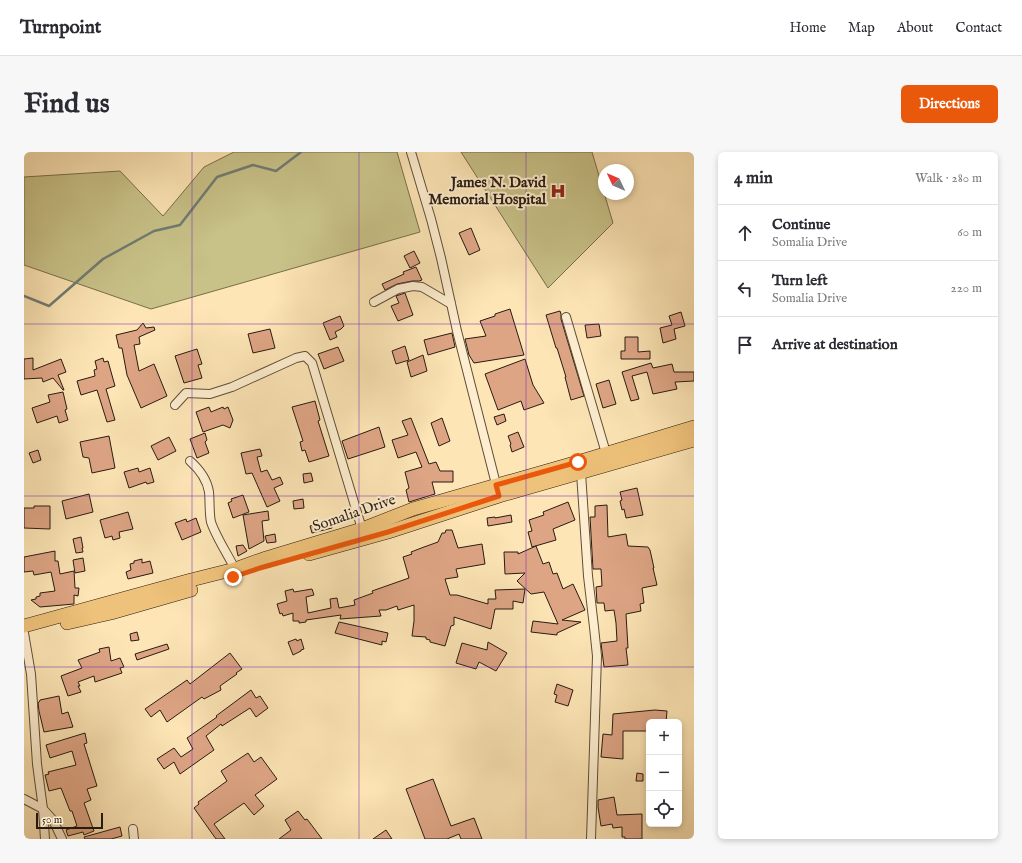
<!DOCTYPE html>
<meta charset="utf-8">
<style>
:root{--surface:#fff;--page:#f7f7f7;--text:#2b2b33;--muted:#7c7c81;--line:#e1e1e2;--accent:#ea580c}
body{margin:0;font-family:"IM FELL English",serif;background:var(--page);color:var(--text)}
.controls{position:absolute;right:12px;bottom:12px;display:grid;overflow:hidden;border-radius:6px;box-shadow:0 2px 6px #0003}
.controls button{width:36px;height:36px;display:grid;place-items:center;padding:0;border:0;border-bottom:1px solid var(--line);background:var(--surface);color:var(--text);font:20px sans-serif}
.compass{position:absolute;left:574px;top:12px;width:36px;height:36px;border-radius:50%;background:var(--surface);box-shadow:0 2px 6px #0003;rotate:314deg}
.scale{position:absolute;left:12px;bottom:10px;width:67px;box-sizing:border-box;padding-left:4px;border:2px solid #281b12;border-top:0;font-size:11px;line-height:14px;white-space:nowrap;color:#281b12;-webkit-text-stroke:3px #feeecf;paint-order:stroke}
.stop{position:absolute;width:12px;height:12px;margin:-9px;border:3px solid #ea580c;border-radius:50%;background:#fff}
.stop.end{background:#ea580c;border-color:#fff;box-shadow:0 1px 4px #0008}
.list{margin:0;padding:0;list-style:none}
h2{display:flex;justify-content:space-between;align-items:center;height:52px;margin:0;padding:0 16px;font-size:17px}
h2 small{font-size:13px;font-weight:400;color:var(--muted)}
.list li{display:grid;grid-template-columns:26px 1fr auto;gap:12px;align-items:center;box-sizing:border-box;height:56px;padding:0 16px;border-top:1px solid var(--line)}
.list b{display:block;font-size:15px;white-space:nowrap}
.list p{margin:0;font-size:13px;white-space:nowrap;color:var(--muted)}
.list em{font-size:13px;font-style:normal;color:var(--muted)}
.icon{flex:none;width:22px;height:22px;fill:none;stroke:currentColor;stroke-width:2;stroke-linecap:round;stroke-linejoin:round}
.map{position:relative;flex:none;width:670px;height:687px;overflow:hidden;border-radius:6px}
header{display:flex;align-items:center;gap:24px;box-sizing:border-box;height:56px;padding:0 20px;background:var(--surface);border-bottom:1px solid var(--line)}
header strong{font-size:19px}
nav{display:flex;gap:22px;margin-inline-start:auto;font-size:14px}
.intro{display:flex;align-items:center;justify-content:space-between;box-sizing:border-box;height:96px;padding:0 24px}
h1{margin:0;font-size:28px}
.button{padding:10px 18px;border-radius:6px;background:var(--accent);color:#fff;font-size:14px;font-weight:700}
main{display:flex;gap:24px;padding:0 24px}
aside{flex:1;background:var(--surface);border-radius:6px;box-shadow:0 2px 6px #0003}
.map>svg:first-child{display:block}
.green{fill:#c8c288;stroke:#786e4d}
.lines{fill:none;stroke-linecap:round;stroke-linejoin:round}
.stream{stroke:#717c75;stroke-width:2.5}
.building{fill:#dea585;stroke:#281b12}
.street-casing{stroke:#5d4e3b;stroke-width:10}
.primary-casing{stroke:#281b12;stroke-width:14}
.street{stroke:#feeecf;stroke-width:8}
.primary{stroke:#eec27a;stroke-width:13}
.route{stroke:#ea580c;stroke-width:5}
.grid{fill:none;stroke:#7b2cbf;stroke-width:1;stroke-opacity:0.55}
.labels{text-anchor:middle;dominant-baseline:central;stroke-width:4;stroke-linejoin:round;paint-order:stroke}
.poi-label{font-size:15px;font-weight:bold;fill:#281b12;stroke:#feeecf;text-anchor:end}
.street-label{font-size:15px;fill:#281b12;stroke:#feeecf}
</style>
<header>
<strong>Turnpoint</strong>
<nav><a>Home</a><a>Map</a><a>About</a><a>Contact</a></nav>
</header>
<div class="intro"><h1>Find us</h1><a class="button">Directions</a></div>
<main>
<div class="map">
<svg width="670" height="687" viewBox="0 0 670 687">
<rect width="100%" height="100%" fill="#fde5b5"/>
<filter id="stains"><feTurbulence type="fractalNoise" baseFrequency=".005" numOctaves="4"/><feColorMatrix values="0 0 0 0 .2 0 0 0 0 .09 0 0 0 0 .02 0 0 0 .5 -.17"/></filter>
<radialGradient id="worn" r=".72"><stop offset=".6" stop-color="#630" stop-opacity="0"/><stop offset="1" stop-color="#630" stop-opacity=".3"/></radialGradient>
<g class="green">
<path d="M210,0h163l23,80 -269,77 -127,-44v-88l96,-6 43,45 41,-49z"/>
<path d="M437,0h131l21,71 -65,65z"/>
</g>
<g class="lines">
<path class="stream" d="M0,144l25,10 54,-47 51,-28 26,-6 37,-48 36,-12 23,6 25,-19"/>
</g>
<g class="building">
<path d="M447,76l9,22 -11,5 -10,-22z"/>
<path d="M390,99l6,12 -10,5 -6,-12z"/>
<path d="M392,115l6,13 -3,1h-7l-15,3 -12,6 -3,-6 22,-10 -1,-2z"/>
<path d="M381,141l8,22 -15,6 -7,-15 8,-3 -3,-7z"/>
<path d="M486,157l14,46 -50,8 -5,-8 -4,-16 21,-3 -6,-15 15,-5v-2z"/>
<path d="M536,159l1,3v5l23,77 -13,4 -6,-23h1l-9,-29h-1l-10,-33z"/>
<path d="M657,160l4,14 -11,3 2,10 -13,4 -3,-15 12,-3 -3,-9z"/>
<path d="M316,164l4,10 -3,3 -6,3 2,5 -7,3 -7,-17z"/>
<path d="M119,171l3,5 8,-1 1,3 -16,7 1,7 -6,1 5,26 15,-7 13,32 -26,12 -14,-33 -5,-27h-3l-3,-13 21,-5z"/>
<path d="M575,172l2,12 -14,2 -2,-13z"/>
<path d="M246,177l5,19 -22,5 -5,-19z"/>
<path d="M428,181l3,14 -27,8 -4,-15z"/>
<path d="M601,185h13v15l12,-1v8h-29v-8h4z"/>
<path d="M381,194l4,14 -13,4 -4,-13z"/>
<path d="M314,195l6,14 -20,8 -6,-15z"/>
<path d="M173,197l5,15 -4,1 4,13 -18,5 -9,-27z"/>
<path d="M399,203l4,16 -16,6 -4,-15z"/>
<path d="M9,206v12l28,-11 5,13 -8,3 6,15h-1l-10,-12 -10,4 -1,-4 -18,1v-20z"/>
<path d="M79,206l1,4 4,-1 7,25 -9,3 9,31 -8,2 -10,-32 -16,5 -4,-14 18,-5 -1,-6 3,-1 -2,-8z"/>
<path d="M501,207l8,26 11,18 -20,7 -3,-9 -23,9 -13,-36z"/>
<path d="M627,211l2,5 19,-4 2,8h20v9l-19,1 2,7 -24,5 -6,-22 -15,4 7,23 -8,2 -9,-29z"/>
<path d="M585,228l7,24 -13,4 -7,-24z"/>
<path d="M39,240l4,17 -2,1 3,10 -9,3 -2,-7 -20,7 -5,-15 18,-6 -2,-7z"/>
<path d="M291,249l5,19 -2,1 11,35 -20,6 -4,-12 -3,1 -2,-9 3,-1 -11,-34z"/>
<path d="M185,255l2,5 12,-5 1,2 4,-2 5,13 -3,8 -7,-3 -20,7 -7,-20z"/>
<path d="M480,262l2,7 -9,4 -3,-8z"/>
<path d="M387,266l18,46 7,-2 4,9h13v11h-21l3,12 -26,8 -3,-12 3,-2 -4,-16 17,-5 -6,-15 -18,6 -6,-18 16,-5 -6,-14z"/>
<path d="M418,266l8,23 -11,5 -8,-23z"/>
<path d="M355,275l6,20 -37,12 -6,-18z"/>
<path d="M494,280l6,15 -12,5 -2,-7 1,-1 -3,-8z"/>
<path d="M181,281l2,7 -2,2 4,11 -12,5 -7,-19z"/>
<path d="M85,284l6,32 -23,5 -3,-15 -6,-1 -3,-15z"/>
<path d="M145,285l7,14 -18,9 -7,-14z"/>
<path d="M236,297l2,7 -5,1 4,15 6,-2 5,10 8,-3 3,7 -9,4 6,13 -13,6 -15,-34 -6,1 -5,-21z"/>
<path d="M14,298l3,10 -8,3 -4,-10z"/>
<path d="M114,316l1,4 11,-4 4,14 -7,2 -1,-2 -17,6 -5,-16z"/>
<path d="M287,321l2,8 -9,2 -1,-9z"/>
<path d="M613,336l6,27 -17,3 -2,-9 -2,1 -2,-9 2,-1 -2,-8z"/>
<path d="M65,342l4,18 -27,7 -4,-18z"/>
<path d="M219,343l6,17 -16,6 -5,-15 4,-2 -1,-2z"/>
<path d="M279,347l1,9 -10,1 -1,-8z"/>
<path d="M544,350l7,18 -22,9 3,11 -24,7 -4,-15 4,-1 -3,-11 15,-5 -1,-3z"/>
<path d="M583,353l1,32 18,-3 2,12 20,1 2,3 4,18h-1l4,17 -15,3 2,15 -4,1 1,7 -15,3 2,34h-2l2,17 -24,2 -3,-24 16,-2 -1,-18 -2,-13 -9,1 -1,-8h-7l-1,-16 6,-1 -1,-17h-8l-3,-52h5v-11z"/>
<path d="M10,354h16v23l-26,-1v-20h10z"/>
<path d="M244,359l1,9 -7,1 2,20 -15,8 -6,-34z"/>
<path d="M104,360l5,17 -14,3 1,6 -7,2 -1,-4 -7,2 -5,-18z"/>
<path d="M487,363l1,7 -24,4 -1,-8 8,-1v1z"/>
<path d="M172,366l5,14 -19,8 -7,-17 11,-4 1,3z"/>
<path d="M306,368l2,8 -20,5 -2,-7z"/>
<path d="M422,378h6l6,18 24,-4 3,20 -29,5 2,8 -13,2 5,16h7l31,9v-5h8l-1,-9 30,-1 -2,14 -10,-2v8h-18l-4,20 -37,-12v8l-3,1 -6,20 -15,-4v-2l-4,-1v-2l-14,-1 2,-15v-16l-16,5 -1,-4 -11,4h-7l2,6 -41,3 1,-4 -35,5v2l-7,1v-2h-6v-8l-10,3 -1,-3 -2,1 -3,-10 10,-3 -2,-10 8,-2 1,3 18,-3 2,6 -8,2 2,16 23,-5 -1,-9 7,-1 2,10 16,-3 -1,-5 19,-7 -1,-2 37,-13 -6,-21 9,-3 -1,-2 13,-5 14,-5 4,-9h3z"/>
<path d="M251,382l1,8 -9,1 -2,-7z"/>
<path d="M57,385l2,11h-1l1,4 -7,1 -3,-14z"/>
<path d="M219,393l4,6 -9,5 -2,-10z"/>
<path d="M512,394l7,18 6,-2 4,12 4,-1 6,16 10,-5 12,26 -23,10 19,2 -24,11v2l-26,-3 2,-11 25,3 -14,-32 -13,2 -14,-13 8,-8 -20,1 -1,-22h14v2z"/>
<path d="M31,399v10h3l2,13 14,-3 1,17h4l-1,8 -4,-1v9l-34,3 -9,-7 5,-1v-2l4,-1v-3l15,-2 -4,-19 -17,3 -1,-4 -9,1v-15z"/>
<path d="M59,406l2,13 -10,2 -2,-13z"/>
<path d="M118,407v4l8,-2 3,12 -25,6 -2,-7 5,-2 -1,-6 4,-1v-2z"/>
<path d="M315,470l49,11 -2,9 -4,-1v4l-47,-12z"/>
<path d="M113,480l2,8 -8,1 -1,-7z"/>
<path d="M272,487l1,2 4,-2 3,10 -3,1v1l-8,4 -5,-13z"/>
<path d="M464,490l19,11 -11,18 -17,-9 -3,7 -20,-6 6,-20 25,7z"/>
<path d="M143,492l2,5 -32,11 -2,-6z"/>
<path d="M85,495l2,14 9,-3 4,9 -4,1 2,5 -27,9 -1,-6 -16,6 2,4h-2l3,6 -13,4 -7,-20 21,-8 -4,-8 22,-8 -1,-3z"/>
<path d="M206,501l12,16 -6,4 1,1 -17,12 1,4 -17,9 -2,-2 -35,25 -7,-12 -9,7 -6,-8 42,-29 3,4z"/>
<path d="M533,532l16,6 -5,16 -13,-4 2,-7 -3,-1z"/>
<path d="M227,538l5,8 4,-2 8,12 -12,9 -6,-9 -28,18 -1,-2 -15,12 8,14 -34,24 -6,-12 -10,7 -7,-10 17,-11 7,9 12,-8 -6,-11 30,-21 -1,-1z"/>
<path d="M35,544l3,18 6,-2 5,15 -29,5 -5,-21 -1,-8 1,-1 1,-2z"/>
<path d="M631,558l12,1 -1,11h-17v9h-26v28l-22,-2 2,-23 9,1 1,-21z"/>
<path d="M61,581l2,10 -3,1 13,42 -10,3 4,11 -7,3 10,28 -10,4 -1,-3 -15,4 -2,-6 11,-4 -5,-15h-2l-9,-23 -12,3 -4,-16 4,-1 -1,-2 28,-7 -4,-14 -22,7 -4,-13z"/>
<path d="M224,601l6,9 7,-5 16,22 -22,16 9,11 -10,9 -10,-12 -30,21 11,15h-9l-22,-31 5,-4 -1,-2 29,-21 -6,-10z"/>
<path d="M613,621l6,1v7h-7z"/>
<path d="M409,627l18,47 23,-8 8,21h-21l-2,-5 -12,5h-22l-19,-50z"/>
<path d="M590,645l3,18 25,-1v25h-17v-2h-3v-10l-9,1 -1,-4 -11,2 -3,-19v-7z"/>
<path d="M274,659l7,9 2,-1 15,20h-43l12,-9 -6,-10z"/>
<path d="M96,675l2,9 -11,3h-26l-1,-2z"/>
<path d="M362,678l6,9h-19z"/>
</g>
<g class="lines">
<defs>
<g id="street">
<path d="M387,0l20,67 10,39 16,73 40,157"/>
<path d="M350,150l24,-13 15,-3 9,1 29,17"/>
<path d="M542,165l40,136"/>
<path d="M151,253l11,-12 24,1 22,-7 64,-29 9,-2 7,7 50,166"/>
<path d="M166,309c9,8 17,18 19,31 1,10 0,20 2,30 5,15 17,33 24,47"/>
<path d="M557,321l7,103 6,51 3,29 -6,183"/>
<path d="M0,481l7,41 6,90 6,45 2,30"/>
<path d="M0,647l19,10 10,11 9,19"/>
<path d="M109,677l1,10"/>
</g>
<g id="primary">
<path d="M285,402l79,-22 111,-36 195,-56"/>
<path d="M43,471l44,-10 80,-23"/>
<path d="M0,474l167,-46 44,-11 28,-10 99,-30 51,-20 165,-47 116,-35"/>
</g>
</defs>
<use href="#street" class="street-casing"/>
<use href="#primary" class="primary-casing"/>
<use href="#street" class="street"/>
<use href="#primary" class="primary"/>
</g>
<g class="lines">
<path class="route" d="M209,425l27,-9 128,-36 111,-36 -3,-11 82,-23"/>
</g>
<path class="grid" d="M168,0v687M335,0v687M502,0v687M0,172h670M0,344h670M0,515h670"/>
<defs>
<symbol id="hospital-bare" viewBox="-9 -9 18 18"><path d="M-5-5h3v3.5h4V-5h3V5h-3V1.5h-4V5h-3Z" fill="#8f2418" stroke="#feeecf" stroke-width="2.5" paint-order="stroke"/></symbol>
</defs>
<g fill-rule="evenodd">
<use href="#hospital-bare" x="523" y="28" width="22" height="22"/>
</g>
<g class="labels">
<g class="poi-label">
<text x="522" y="30">James N. David<tspan x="522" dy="17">Memorial Hospital</tspan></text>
</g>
<g class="street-label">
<text transform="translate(330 361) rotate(-19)">Somalia Drive</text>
</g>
</g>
<rect width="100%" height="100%" filter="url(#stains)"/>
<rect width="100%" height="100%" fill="url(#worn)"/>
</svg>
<div class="controls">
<button>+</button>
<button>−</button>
<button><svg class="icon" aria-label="locate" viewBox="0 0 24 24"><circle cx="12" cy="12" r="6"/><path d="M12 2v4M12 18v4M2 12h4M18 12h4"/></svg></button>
</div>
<svg class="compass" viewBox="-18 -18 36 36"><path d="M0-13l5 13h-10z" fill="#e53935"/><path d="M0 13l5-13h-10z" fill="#7c7c81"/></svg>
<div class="scale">50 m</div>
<div class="stop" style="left:554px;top:310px"></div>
<div class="stop end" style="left:209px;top:425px"></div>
</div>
<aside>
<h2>4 min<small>Walk · 280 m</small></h2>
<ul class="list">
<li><svg class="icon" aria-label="ahead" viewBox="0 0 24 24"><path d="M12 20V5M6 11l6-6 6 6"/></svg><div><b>Continue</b><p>Somalia Drive</p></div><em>60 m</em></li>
<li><svg class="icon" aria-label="left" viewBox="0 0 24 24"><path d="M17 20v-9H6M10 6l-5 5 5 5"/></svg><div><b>Turn left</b><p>Somalia Drive</p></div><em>220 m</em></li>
<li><svg class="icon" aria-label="arrive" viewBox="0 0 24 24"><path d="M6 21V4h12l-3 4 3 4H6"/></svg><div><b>Arrive at destination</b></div></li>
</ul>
</aside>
</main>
